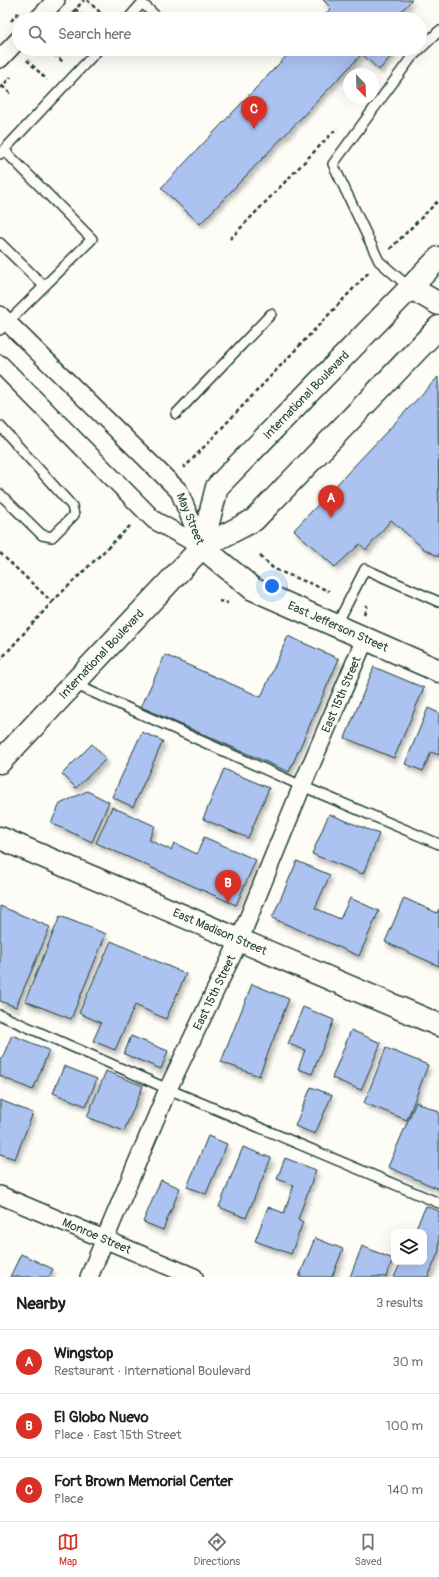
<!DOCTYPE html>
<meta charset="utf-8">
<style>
:root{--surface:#fff;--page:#f2f2f2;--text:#202124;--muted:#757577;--line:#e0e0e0;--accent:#d93025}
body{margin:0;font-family:Pangolin,sans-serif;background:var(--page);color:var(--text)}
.controls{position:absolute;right:12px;bottom:12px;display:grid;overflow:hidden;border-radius:8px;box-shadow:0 4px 16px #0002}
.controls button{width:36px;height:36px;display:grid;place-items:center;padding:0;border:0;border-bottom:1px solid var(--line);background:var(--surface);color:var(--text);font:20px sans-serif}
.compass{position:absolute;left:343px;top:68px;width:36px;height:36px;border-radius:50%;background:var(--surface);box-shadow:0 4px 16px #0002;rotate:157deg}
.you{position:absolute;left:272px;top:586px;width:14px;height:14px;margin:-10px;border:3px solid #fff;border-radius:50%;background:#1a73e8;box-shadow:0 0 0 6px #1a73e833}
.badge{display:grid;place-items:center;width:26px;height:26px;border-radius:50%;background:var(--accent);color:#fff;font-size:13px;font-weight:700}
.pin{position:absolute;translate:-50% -33px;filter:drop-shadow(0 1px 2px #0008)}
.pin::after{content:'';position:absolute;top:21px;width:14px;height:12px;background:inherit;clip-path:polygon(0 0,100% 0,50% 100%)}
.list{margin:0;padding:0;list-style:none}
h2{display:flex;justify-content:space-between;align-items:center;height:52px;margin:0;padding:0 16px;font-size:17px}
h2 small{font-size:13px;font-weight:400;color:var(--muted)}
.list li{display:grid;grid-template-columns:26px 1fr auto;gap:12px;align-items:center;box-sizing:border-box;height:64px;padding:0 16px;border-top:1px solid var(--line)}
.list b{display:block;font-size:15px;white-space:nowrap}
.list p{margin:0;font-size:13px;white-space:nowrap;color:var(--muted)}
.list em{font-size:13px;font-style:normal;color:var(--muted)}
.icon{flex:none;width:22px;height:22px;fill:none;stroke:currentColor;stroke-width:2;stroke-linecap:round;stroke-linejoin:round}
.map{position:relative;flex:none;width:439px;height:1277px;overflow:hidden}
.search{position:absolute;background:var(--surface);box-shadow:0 4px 16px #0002;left:12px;right:12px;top:12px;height:44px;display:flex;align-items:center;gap:10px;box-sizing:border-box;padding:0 14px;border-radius:22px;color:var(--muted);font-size:15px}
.sheet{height:244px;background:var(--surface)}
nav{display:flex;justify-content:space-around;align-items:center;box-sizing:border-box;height:56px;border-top:1px solid var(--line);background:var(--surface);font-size:11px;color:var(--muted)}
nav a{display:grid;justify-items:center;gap:2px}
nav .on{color:var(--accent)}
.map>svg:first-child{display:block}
.building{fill:#acc2f0;stroke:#1f3d34;filter:url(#shadow)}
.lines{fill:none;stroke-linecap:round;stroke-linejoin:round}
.lane-casing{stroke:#1f3d34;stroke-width:12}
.street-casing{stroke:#1f3d34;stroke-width:20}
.secondary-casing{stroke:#1f3d34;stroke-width:25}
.primary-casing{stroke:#1f3d34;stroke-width:25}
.path{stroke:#1f3d34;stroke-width:2.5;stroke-dasharray:4 3;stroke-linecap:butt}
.lane{stroke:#fdfcf7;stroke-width:9}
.street{stroke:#fdfcf7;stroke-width:17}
.secondary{stroke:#fdfcf7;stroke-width:22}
.primary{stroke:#fdfcf7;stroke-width:22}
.labels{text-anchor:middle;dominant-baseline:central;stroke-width:3;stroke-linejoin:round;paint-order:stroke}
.street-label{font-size:12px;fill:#1f3d34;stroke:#fdfcf7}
</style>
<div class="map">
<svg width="439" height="1277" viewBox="0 0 439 1277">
<defs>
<filter id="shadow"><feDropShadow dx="2.5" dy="4.5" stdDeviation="2" flood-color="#0004"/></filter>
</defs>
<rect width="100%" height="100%" fill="#fdfcf7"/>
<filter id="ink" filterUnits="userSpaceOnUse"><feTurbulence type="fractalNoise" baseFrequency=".025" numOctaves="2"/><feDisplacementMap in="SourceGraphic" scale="8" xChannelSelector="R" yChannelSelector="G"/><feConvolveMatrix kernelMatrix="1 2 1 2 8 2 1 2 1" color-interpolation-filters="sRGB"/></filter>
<g filter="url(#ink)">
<g class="building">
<path d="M323,0h89l-18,19h-73l10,-11z"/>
<path d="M293,49h95l5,5 -14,16 -17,-16 -162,170 -39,-36z"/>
<path d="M438,377l1,180 -15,-8 -33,-29 -25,30 -6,-6 -25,23 -41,-37z"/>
<path d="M288,636l51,23 -50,113 -148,-65 24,-52 96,42z"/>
<path d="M374,667l50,21 -30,70 -49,-20z"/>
<path d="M428,708l11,5v42l-8,-3 -8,19 -18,-7z"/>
<path d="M142,732l21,9 -30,66 -21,-10z"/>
<path d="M92,744l14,15 -30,29 -14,-14z"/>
<path d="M224,769l45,19 -21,50 -45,-19z"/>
<path d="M87,791l22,11 -17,40 -41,-19 9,-19z"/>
<path d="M112,807l43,19 -6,14 22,10 3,-7 23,11 7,-17 52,23 -20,45 -140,-62z"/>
<path d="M329,814l50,20 -16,40 -51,-20z"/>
<path d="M297,861l33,14 -15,33 25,11 10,-21 29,13 -20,45 -87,-38z"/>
<path d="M404,898l33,15 2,-4v57l-54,-24z"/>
<path d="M0,906l50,21 -34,80 -16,-6z"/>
<path d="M60,916l46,18 -35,85 -46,-18z"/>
<path d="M111,941l75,33 -20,45 -31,-14 -20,45 -22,-9 8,-18 -22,-10z"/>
<path d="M252,984l37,15 -30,77 -38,-14z"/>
<path d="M303,1007l31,13 -22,54 -14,-5 7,-19 -17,-6z"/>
<path d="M351,1030l30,13 -20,47 -29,-12z"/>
<path d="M12,1035l37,15 -16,40 -33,-14v-13z"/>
<path d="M131,1036l37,15 -7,18 -37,-15z"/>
<path d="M386,1048l42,17 -21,55 -43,-17z"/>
<path d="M64,1066l33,13 -11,27 -33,-13z"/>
<path d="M106,1071l37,15 -19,45 -37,-14z"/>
<path d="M311,1087l21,8 -17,39 -20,-8z"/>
<path d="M0,1100l33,13 -18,46 -15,-5z"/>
<path d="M416,1102l23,10v77l-51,-22z"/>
<path d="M208,1136l19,8 -21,50 -19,-7z"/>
<path d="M243,1147l28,11 -25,60 -27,-11z"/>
<path d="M285,1158l31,12 -18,49 5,3 -12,32 -36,-13 13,-34 16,6 10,-28 -17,-6z"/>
<path d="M161,1180l19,8 -17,42 -20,-8z"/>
<path d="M426,1206l13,5v40l-11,26h-34l7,-15h23v-30h-10z"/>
<path d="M315,1238l28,11 -11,28h-33z"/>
<path d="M362,1246l31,13 -7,18h-36z"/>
<path d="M21,1254l32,15 -4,8h-39z"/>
</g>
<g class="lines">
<defs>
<g id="lane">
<path d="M128,19l14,-16 17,16"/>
<path d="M4,150l95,-101"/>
<path d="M0,154l4,-4 88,89 -92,91"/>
<path d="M0,243l44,43"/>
<path d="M410,288l-31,-27 -46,-97 78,-106 28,-27"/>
<path d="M176,414l95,-100"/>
<path d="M0,426l72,80 2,9 -22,22 -10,-2 -42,-41"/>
<path d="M336,626l29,-57 74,33"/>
<path d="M74,684l228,102 137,58"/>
<path d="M0,1015l168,74 271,114"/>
</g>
<g id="street">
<path d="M38,19l18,-19"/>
<path d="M0,59l19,-20"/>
<path id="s1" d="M0,315l179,176 23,56"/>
<path d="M0,364l154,156 48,27"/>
<path id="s2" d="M0,1195l194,82"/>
<path id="s3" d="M89,1277l79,-188 71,-148 63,-155 63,-147"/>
</g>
<g id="secondary">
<path d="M411,288l28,16"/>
<path id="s4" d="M202,547l51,42 186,82"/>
<path id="s5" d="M0,838l439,187"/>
</g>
<g id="primary">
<path id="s6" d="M202,547l15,-60 222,-229"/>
<path id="s7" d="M0,762l202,-215 52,-27 185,-193"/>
</g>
</defs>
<use href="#lane" class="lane-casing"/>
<use href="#street" class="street-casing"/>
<use href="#secondary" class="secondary-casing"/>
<use href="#primary" class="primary-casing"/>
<g class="path">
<path d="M87,0l19,18"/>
<path d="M75,9l11,10"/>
<path d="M73,12l11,-12"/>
<path d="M11,21l8,-9"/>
<path d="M49,49l15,14"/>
<path d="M27,60l20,20"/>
<path d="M2,86l9,8"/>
<path d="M0,88l11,-11"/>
<path d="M230,239l107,-111"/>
<path d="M390,249l49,-49"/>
<path d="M183,465l2,2 184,-195"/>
<path d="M0,553l52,49 -52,58"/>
<path d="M260,556l14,13 55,22"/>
<path d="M219,601l9,2"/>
<path d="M52,602l79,-77"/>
<path d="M364,614l3,-8 -2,-1"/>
</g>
<use href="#lane" class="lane"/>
<use href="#street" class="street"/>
<use href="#secondary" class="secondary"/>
<use href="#primary" class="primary"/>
</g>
</g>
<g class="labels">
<g class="street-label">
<text stroke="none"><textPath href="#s6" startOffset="190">International Boulevard</textPath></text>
<text stroke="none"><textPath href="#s1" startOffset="281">May Street</textPath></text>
<text stroke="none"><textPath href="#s4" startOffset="159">East Jefferson Street</textPath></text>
<text stroke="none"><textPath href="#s7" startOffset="148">International Boulevard</textPath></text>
<text stroke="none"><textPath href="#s3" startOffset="635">East 15th Street</textPath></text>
<text stroke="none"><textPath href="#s5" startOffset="239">East Madison Street</textPath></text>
<text stroke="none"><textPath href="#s3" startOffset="311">East 15th Street</textPath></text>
<text stroke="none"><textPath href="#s2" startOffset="105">Monroe Street</textPath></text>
</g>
</g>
</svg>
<div class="controls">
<button><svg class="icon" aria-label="layers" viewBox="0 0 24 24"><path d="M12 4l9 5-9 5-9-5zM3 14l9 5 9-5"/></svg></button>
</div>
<svg class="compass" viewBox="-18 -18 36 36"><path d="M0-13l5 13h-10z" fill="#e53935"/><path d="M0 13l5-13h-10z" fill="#757577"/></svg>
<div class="you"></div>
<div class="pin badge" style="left:331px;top:518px">A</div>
<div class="pin badge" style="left:228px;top:903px">B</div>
<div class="pin badge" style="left:254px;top:129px">C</div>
<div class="search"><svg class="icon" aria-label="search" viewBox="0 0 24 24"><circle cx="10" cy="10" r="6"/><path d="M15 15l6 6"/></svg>Search here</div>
</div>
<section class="sheet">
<h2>Nearby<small>3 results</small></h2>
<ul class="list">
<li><span class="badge">A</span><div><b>Wingstop</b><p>Restaurant · International Boulevard</p></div><em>30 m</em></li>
<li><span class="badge">B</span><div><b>El Globo Nuevo</b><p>Place · East 15th Street</p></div><em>100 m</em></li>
<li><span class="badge">C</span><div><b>Fort Brown Memorial Center</b><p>Place</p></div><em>140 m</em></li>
</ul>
</section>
<nav>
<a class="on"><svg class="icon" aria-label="map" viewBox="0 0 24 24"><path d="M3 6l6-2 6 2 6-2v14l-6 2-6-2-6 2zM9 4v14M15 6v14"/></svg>Map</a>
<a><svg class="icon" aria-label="directions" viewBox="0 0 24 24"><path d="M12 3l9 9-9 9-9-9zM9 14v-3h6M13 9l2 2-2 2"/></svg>Directions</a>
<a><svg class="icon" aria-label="saved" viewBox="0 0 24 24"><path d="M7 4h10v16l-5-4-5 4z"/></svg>Saved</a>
</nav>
